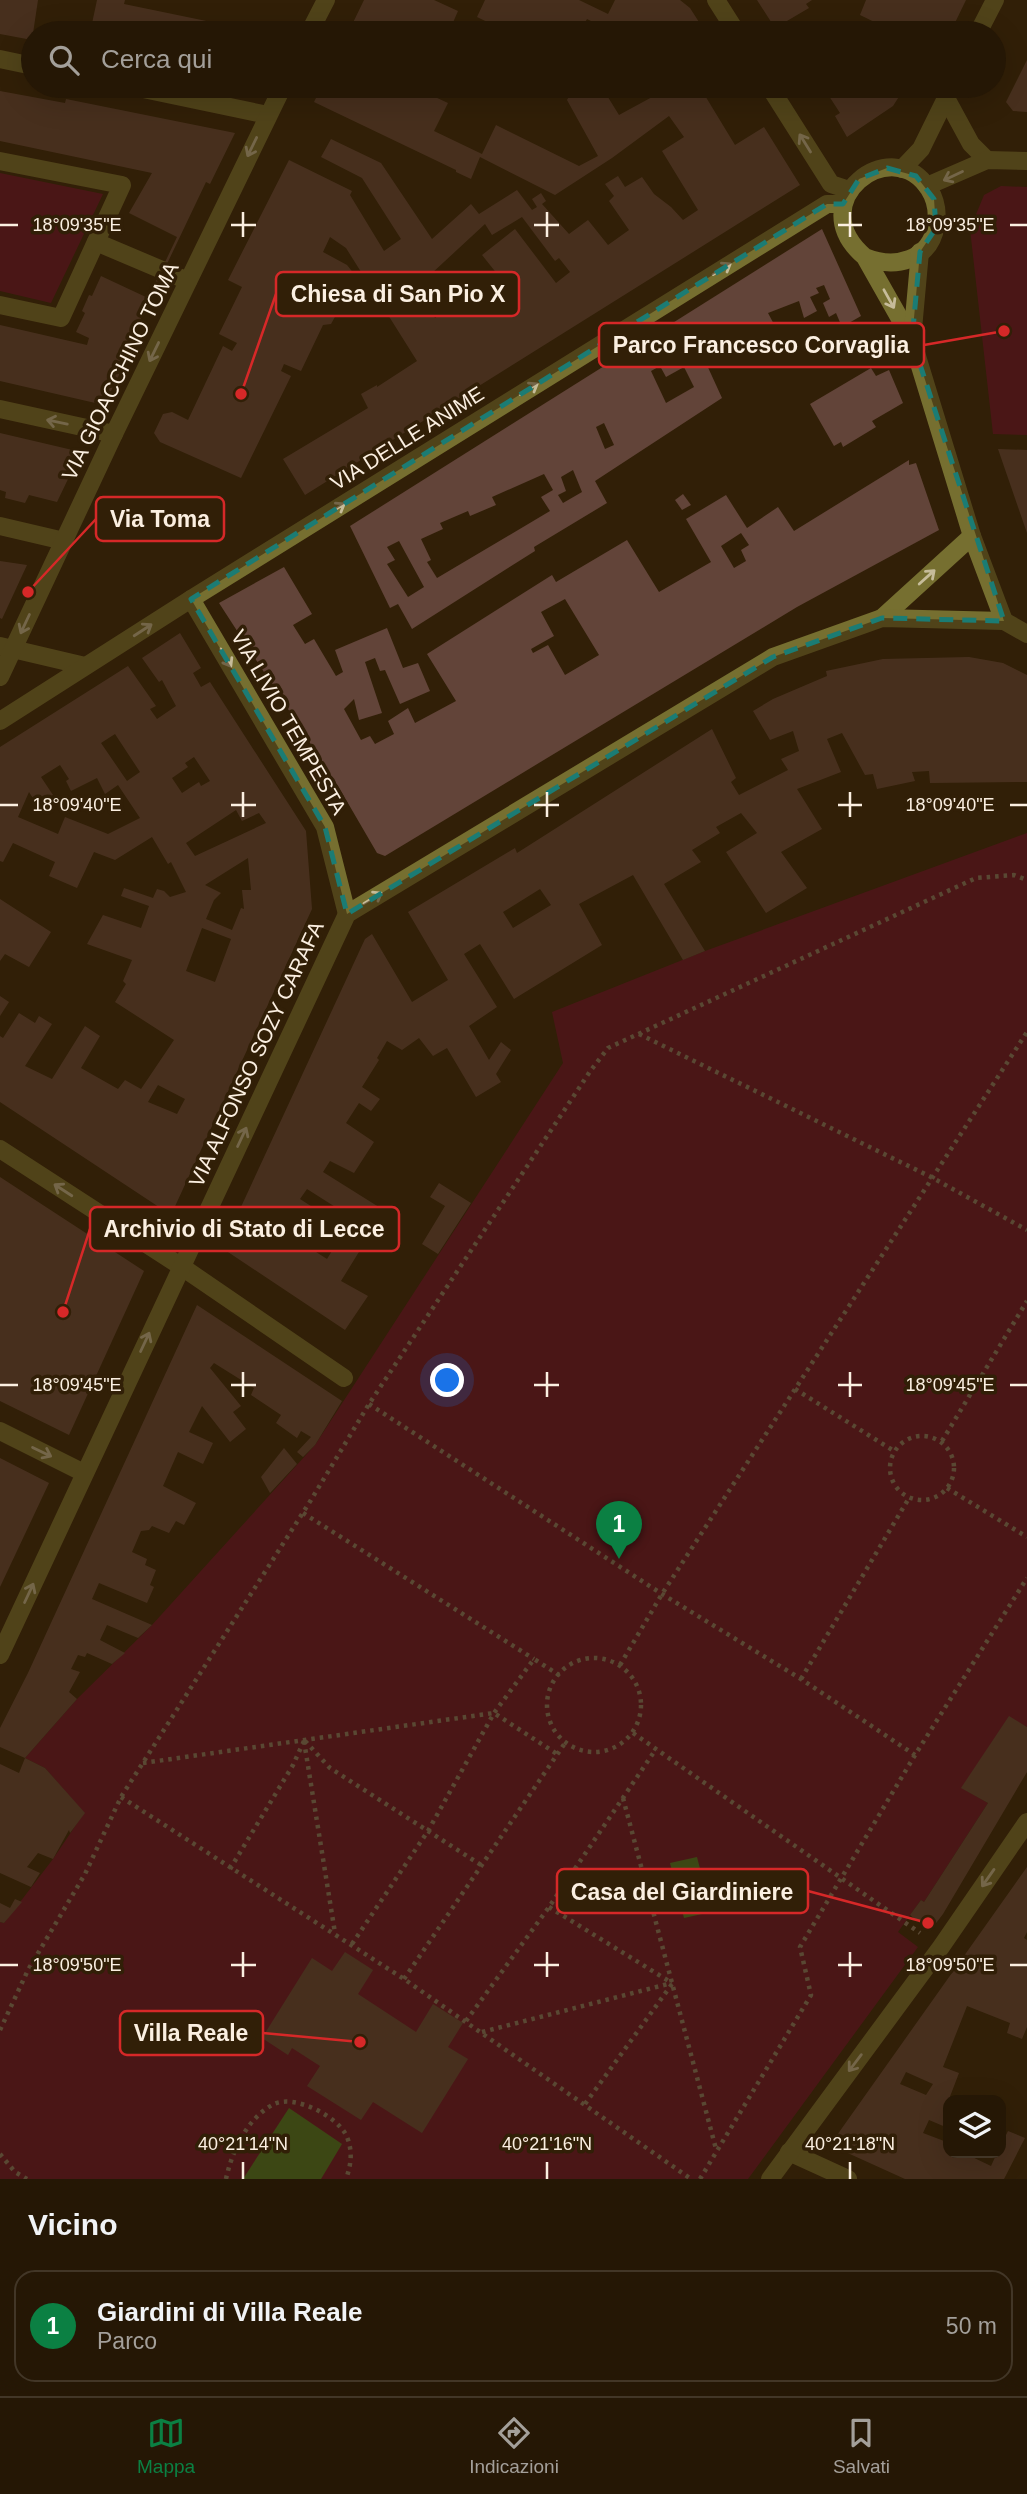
<!DOCTYPE html>
<html lang="it">
<meta charset="utf-8">
<style>
:root{--surface:#251705;--page:#312413;--text:#f1f3f6;--muted:#a39f9a;--line:#423627;--accent:#0b8043}
body{margin:0;font-family:Arial,sans-serif;background:var(--page);color:var(--text)}
.controls{position:absolute;right:21px;bottom:21px;display:grid;overflow:hidden;border-radius:14px;box-shadow:0 7px 28px #0002}
.controls button{width:63px;height:63px;display:grid;place-items:center;padding:0;border:0;border-bottom:2px solid var(--line);background:var(--surface);color:var(--text);font:35px sans-serif}
.you{position:absolute;left:448px;top:1381px;width:24px;height:24px;margin:-18px;border:5px solid #fff;border-radius:50%;background:#1a73e8;box-shadow:0 0 0 10px #1a73e833}
.badge{display:grid;place-items:center;width:46px;height:46px;border-radius:50%;background:var(--accent);color:#fff;font-size:23px;font-weight:700}
.pin{position:absolute;translate:-50% -58px;filter:drop-shadow(0 2px 4px #0008)}
.pin::after{content:'';position:absolute;top:37px;width:24px;height:21px;background:inherit;clip-path:polygon(0 0,100% 0,50% 100%)}
.list{margin:0;padding:0;list-style:none}
h2{display:flex;justify-content:space-between;align-items:center;height:91px;margin:0;padding:0 28px;font-size:30px}
h2 small{font-size:23px;font-weight:400;color:var(--muted)}
.list li{display:grid;grid-template-columns:46px 1fr auto;gap:21px;align-items:center;box-sizing:border-box;height:112px;margin:0 14px 14px;padding:0 14px;border:2px solid var(--line);border-radius:21px}
.list b{display:block;font-size:26px;white-space:nowrap}
.list p{margin:0;font-size:23px;white-space:nowrap;color:var(--muted)}
.list em{font-size:23px;font-style:normal;color:var(--muted)}
.icon{flex:none;width:38px;height:38px;fill:none;stroke:currentColor;stroke-width:2;stroke-linecap:round;stroke-linejoin:round}
.map{position:relative;flex:none;width:1027px;height:2179px;overflow:hidden}
.search{position:absolute;background:var(--surface);box-shadow:0 7px 28px #0002;left:21px;right:21px;top:21px;height:77px;display:flex;align-items:center;gap:18px;box-sizing:border-box;padding:0 24px;border-radius:38px;color:var(--muted);font-size:26px}
.sheet{height:217px;background:var(--surface)}
nav{display:flex;justify-content:space-around;align-items:center;box-sizing:border-box;height:98px;border-top:2px solid var(--line);background:var(--surface);font-size:19px;color:var(--muted)}
nav a{display:grid;justify-items:center;gap:4px}
nav .on{color:var(--accent)}
.map>svg:first-child{display:block}
.green{fill:#680d29}
.water{fill:#4b7924}
.building{fill:#624439;fill-rule:evenodd}
.lines{fill:none;stroke-linecap:round;stroke-linejoin:round}
.path{stroke:#8b7b68;stroke-width:4.5;stroke-dasharray:3.5 5;stroke-linecap:butt}
.minor{stroke:#766f30;stroke-width:18}
.oneway{stroke:#c6bc9a}
.marked{fill:none;stroke:#1b7c74;stroke-width:5;stroke-dasharray:14 9;stroke-linejoin:round}
.ticks{fill:none;stroke:#fbefe1;stroke-width:2.5}
.labels{text-anchor:middle;dominant-baseline:central;stroke-width:7;stroke-linejoin:round;paint-order:stroke}
.street-label{font-size:21px;fill:#fbefe1;stroke:#311f07}
.ticks-label{font-size:18px;text-anchor:middle;fill:#fbefe1;stroke:#311f07;stroke-width:7;stroke-linejoin:round;paint-order:stroke}
.leader{fill:none;stroke:#d62828;stroke-width:2.5}
.callout-dot{fill:#d62828;stroke:#311f07;stroke-width:2.5}
.callout{fill:#311f07;stroke:#d62828;stroke-width:2.5}
.callout-label{font-size:23px;text-anchor:middle;font-weight:bold;fill:#fbefe1}
</style>
<div class="map">
<svg width="1027" height="2179" viewBox="0 0 1027 2179">
<rect width="100%" height="100%" fill="#311f07"/>
<g class="green">
<path d="M0,173l103,21 -52,109 -51,-12z"/>
<path d="M1001,186l26,1v248l-34,-1 -23,-205 14,-34z"/>
<path d="M1027,833v894l-18,-10 -47,71 26,15 -64,99 -3,-2 -23,32 20,15 -170,232h-748v-257l4,1 49,-64 31,-46 -39,-45 -20,-10 52,-59 75,-74 163,-180 248,-382 -11,-51 153,-61z"/>
</g>
<g class="water">
<path d="M697,1857l14,55 -27,6 -14,-55z"/>
<path d="M289,2108l53,36 -21,35h-78z"/>
</g>
<g class="building">
<path d="M0,0h38l-6,40 -32,-6z"/>
<path d="M97,0h28l-1,4 141,29h-175z"/>
<path d="M364,0h70l24,11 -7,16 4,2 -2,4h-17l-10,-4 -2,4h-76z"/>
<path d="M485,0h94l29,14 7,-14h65l10,8 16,25h-91l-5,-2 -1,2h-12l4,-7 -14,-7 -8,14h-77l2,-3 -27,-13z"/>
<path d="M757,0h55l-6,4 3,4 -34,20z"/>
<path d="M866,0h100l-16,33h-53l-37,-18z"/>
<path d="M818,26l14,7h-24z"/>
<path d="M1027,60v52l-14,-1 -7,-9z"/>
<path d="M322,86h68l26,12 4,-8 28,13 -14,28 48,23 14,-29 83,41 19,-10 -31,-56 8,-14h44l-13,8 13,21 46,-25 -2,-4h54l-13,8 31,51 29,-18 36,58 -495,310 -22,-36 85,-51 -7,-14 16,-9v2l40,-26 -71,-113 -16,-11 -7,15 24,13 8,10 -3,11 -21,38 -8,1 -22,46 -17,-7 -3,7 10,5 -50,102 -81,-36 -6,-9 9,-19 9,-2 16,8 35,-74 9,5 5,-8 -18,-9 23,-47 -14,-7 61,-120 63,31 -2,4 34,56 17,-12 -39,-61 -41,-21 10,-18 50,24 51,76 39,-35 8,10 38,-24 15,20 5,-3 -5,-8 9,-6 5,8 -4,3 27,30 19,-14 20,25 21,-15 -20,-29 5,-5 -9,-12 13,-8 7,11 17,-10 12,17 17,13 12,13 15,-10 -36,-59 22,-14 -15,-21 -57,42 -57,37 -75,-38 -9,22 -15,-7v-2l-142,-68zM522,217l33,44 4,-3 11,14 -14,11 -41,-54 -33,26 20,25 -25,20 -7,-9 -35,27 -14,-23 18,-11 -8,-10 54,-50 7,11z"/>
<path d="M428,86h27l-5,10z"/>
<path d="M817,86h78l5,9 -7,11 -46,31 -12,-21 5,-3 -11,-17 -4,2z"/>
<path d="M0,91l65,12 1,-4 169,34 -25,51 -4,-2 -81,170 4,3 -25,50 -104,-24v-56l87,20 2,-7 -13,-6 9,-19 -3,-2 7,-16 3,1 9,-20 47,22 29,-61 -48,-24 23,-40 -152,-32z"/>
<path d="M822,229l39,87 -19,11 -6,-14 -7,4 -6,-14 7,-4 -6,-14 -8,3 3,5 -9,4 7,14 -13,7 -5,-17 -31,12 16,30 -25,9 2,3 -22,11 -18,-38 -26,11 27,59 -127,83 12,22 -73,44 1,4 -123,78 -14,-25 -8,4 -40,-82zM660,366l6,11 18,-10 10,20 -28,16 -15,-32zM604,423l10,22 -9,4 -9,-22zM573,470l9,22 -19,11 -5,-8 8,-4 -5,-14zM544,474l9,16 -12,7 9,14 -113,67 -10,-16 4,-2 -10,-21 22,-10 -3,-6 28,-12 2,5 26,-11 -4,-8zM399,541l25,46 -16,10 -21,-33 8,-4 -8,-13z"/>
<path d="M871,368l5,8 13,-6 14,33 -31,18 4,6 -33,20 -2,-5 -7,4 -24,-42z"/>
<path d="M0,433l81,19 -24,50 -28,-7 -4,8 -20,-5 1,-6 -6,-2z"/>
<path d="M998,449l29,1v83z"/>
<path d="M909,460v5l7,-2 23,67 -142,77 -412,249 -8,-3 -39,-67 -119,-183 65,-36 28,47 -19,11 12,19 9,-5 22,37 7,-4 -8,-22 52,-22 16,40 15,-5 12,28 -30,13 -15,-34 -5,1 -5,-13 -10,4 17,51 -23,7 -5,-21 -10,10 17,31 9,-4 5,8 19,-10 -6,-13 20,-13 7,15 41,-22 -29,-47 125,-79 4,7 71,-42 32,52 52,-30 -25,-43 40,-24 21,33 31,-21 16,24zM741,533l8,12 -8,5 5,11 -12,7 -13,-22zM565,599l34,56 -34,20 -17,-30 -15,8 -2,-4 23,-13 -13,-24z"/>
<path d="M683,494l8,11 -9,5 -7,-10z"/>
<path d="M0,561l27,4 -25,54 -2,-1z"/>
<path d="M180,633l21,35 -8,5 8,14 9,-5 96,149 6,78 -141,306 -171,-113v-66l3,2 16,-25 16,10 4,-7 13,8 -27,42 27,13 33,-53 15,10 -19,32 37,21 7,-9 16,9 33,-49 -59,-38 11,-18 -3,-3 9,-21 -45,-16 16,-29 38,13 8,-22 -28,-10 3,-8 29,10 4,-9 7,2 6,6 16,-5 -15,-30 -3,2 -16,-27 -37,23 -21,-8 -17,36 -28,-12 6,-14 -42,-19 -10,19 -3,-1v-114l128,-81 28,40 -6,3 7,10 19,-13 -14,-26 -3,2 -17,-24zM115,734l25,38 -13,9 -26,-38zM194,757l16,24 -9,5 -2,-4 -17,11 -10,-15 16,-11 -3,-4zM60,765l9,14 -3,2 5,10 26,-13 8,16 13,-9 22,33 -32,16 -43,-17 -7,17 -40,-17 11,-25 7,11 17,-8 -12,-18zM236,810l6,11 17,-8 7,10 -71,33 -9,-13zM248,858l3,32h-9l2,19 -3,-1 -9,22 -26,-11 8,-19 7,-7 -16,-8zM202,928l29,11 -16,43 -29,-11zM158,1085l27,14 -8,15 -29,-12z"/>
<path d="M969,657l34,6 24,12v107l-97,1 -1,-12 -17,1 3,9 -38,8 -4,-15 -8,1 -23,-42 -15,6 14,33 -44,17 25,40 -41,23 26,36 -41,25 -40,-61 31,-19 -16,-20 -25,14 4,6 -28,17 9,12 -37,22 41,67 -22,9 -50,-85 -54,29 23,41 -88,54 -34,-55 -16,10 33,53 -28,19 20,34 12,-18 10,8 -15,24 5,8 -25,15 -29,-49 -14,8 -14,-18 -17,12 -15,-9 -10,17 2,2 -17,27 18,12 -9,12 -12,-8 -13,20 28,19 -20,31 -24,-12 -7,11 59,37 -12,20 -63,-40 -7,10 17,11 -12,18 6,4 -9,11 25,16 16,-26 19,14 -21,34 27,15 -23,34 -123,-82 143,-309 7,-5 40,68 36,-22 -40,-68 107,-64 2,5 195,-124 24,49 -5,4 8,13 49,-25 -7,-11 18,-8 -6,-20 -23,9 -17,-29 20,-12 54,-23 -1,-5 57,-12zM540,889l11,16 -38,23 -10,-16z"/>
<path d="M0,899l51,33 -22,35 -24,-13 -5,7z"/>
<path d="M0,996l9,6 -9,14z"/>
<path d="M0,1177l144,94 -75,164 -69,-34z"/>
<path d="M439,1183l32,20 -33,51 -16,-10 23,-38 -15,-9z"/>
<path d="M197,1305l145,96 -27,44 -12,12 -6,-5 14,-15 -10,-6 -4,7 -21,-15 5,-8 -30,-20 3,-7 -40,-25 -4,5 31,38 -8,6 13,17 -16,13 -28,-36 -13,26 24,11 -10,21 -25,-12 -15,34 33,17 -12,22 -8,-4 -7,12 -17,-7 -3,4 -8,1 -9,21 15,7 -2,6 11,5 -6,15 4,2 -7,16 -48,-20 -7,16 60,26 -14,13 -31,-13 -7,15 25,13 -13,11 -25,-11 -2,4 -7,-2 -7,14 9,3 -11,20 8,7 -52,59 -25,-11v-19l28,-55z"/>
<path d="M284,1448l13,16 -27,29 -9,-16z"/>
<path d="M0,1458l49,25 -49,104z"/>
<path d="M1009,1716l18,11v45l-84,142 -13,17 -20,-16 11,-15 3,2 64,-99 -27,-15z"/>
<path d="M25,1758l20,10 40,45 -15,20 -1,-3 -16,29 -15,-6 -11,14 13,6 -9,14 -31,-14v-109l19,9z"/>
<path d="M1027,1867v65l-3,6 3,2v87l-5,12 -15,-6 3,-10 -43,-17 -24,61 16,6 -13,34 2,1v20l-19,-8 -6,13 21,8 4,-9v21h21l-1,2 23,11 6,-13h4v-8l7,-14 17,7 -21,41h-99l-75,-34zM906,2072l27,12 -7,11 -26,-11z"/>
<path d="M15,1899l7,3 -18,21 -4,-1v-19l10,5z"/>
<path d="M345,1952l28,18 -15,24 58,38 17,-28 30,19 -15,24 20,12 -46,74 -49,-31 -12,18 -54,-34 13,-20 -28,-18 -4,7 -26,-17 50,-80 20,13z"/>
</g>
<g class="lines">
<g class="path">
<path d="M639,1034l292,143 96,53"/>
<path d="M795,1389l99,62"/>
<path d="M369,1404l293,190 139,85 114,76"/>
<circle cx="922" cy="1468" r="32"/>
<path d="M942,1441l85,-140"/>
<path d="M947,1488l80,49"/>
<path d="M303,1513l231,146"/>
<circle cx="594" cy="1705" r="47"/>
<path d="M620,1665l42,-71 365,-562"/>
<path d="M801,1679l108,-181"/>
<path d="M633,1733l287,200"/>
<path d="M304,1741l31,192"/>
<path d="M305,1741l25,27 151,97"/>
<path d="M143,1763l351,-50 63,41"/>
<path d="M121,1797l283,182 287,200"/>
<path d="M623,1798l93,351"/>
<path d="M230,1869l63,-104 11,-24"/>
<path d="M549,1907l123,76"/>
<path d="M352,1944l76,-113 66,-118 40,-54 25,16"/>
<path d="M404,1979l161,-236"/>
<path d="M466,2021l83,-114 107,-158"/>
<path d="M0,2030l28,-60 57,-96 36,-77 190,-297 58,-96 222,-334 17,-22 368,-170 38,-3 13,5"/>
<path d="M482,2032l190,-49"/>
<path d="M585,2104l87,-120"/>
<path d="M0,2154l15,18 12,7"/>
<path d="M226,2179c6,-28 21,-61 48,-75 21,-10 65,13 73,33 6,15 4,28 -1,42"/>
<path d="M700,2179l111,-184 -11,-48 115,-192 112,-177"/>
</g>
<g class="minor">
<path d="M716,0l21,33"/>
<path d="M309,33l17,-33"/>
<path d="M978,33l17,-33"/>
<path d="M0,59l33,7"/>
<path d="M129,86l139,29"/>
<path d="M769,86l62,98 18,6"/>
<path d="M946,98l25,46 16,16"/>
<path d="M0,161l122,24 -61,133 -61,-13"/>
<path d="M902,169l19,-20 31,-63"/>
<path d="M927,186l60,-26 40,1"/>
<path d="M96,242l92,39"/>
<path d="M865,257c30,12 65,4 71,-32 2,-13 0,-25 -7,-36 -37,-58 -129,13 -64,68l47,83 60,196 32,85"/>
<path d="M912,340l8,-88"/>
<path d="M0,409l114,25"/>
<path d="M0,526l64,15"/>
<path d="M191,599l134,228 22,87"/>
<path d="M882,618l90,-82"/>
<path d="M0,646l85,20"/>
<path d="M0,677l114,-243 169,-348"/>
<path d="M0,721l191,-122 636,-395h16"/>
<path d="M0,1149l182,118 162,111"/>
<path d="M0,1431l84,42"/>
<path d="M0,1655l347,-741 426,-257 109,-39 122,3 23,13"/>
<path d="M789,2152l59,27"/>
<path d="M770,2179l171,-232 86,-125"/>
</g>
</g>
<defs><path id="oneway-shaft" d="M-6 0H5M1.5-3L5.5 0L1.5 3" fill="none" stroke-width="1.6" stroke-linecap="round" stroke-linejoin="round" transform="scale(1.75)"/></defs>
<g class="oneway">
<use href="#oneway-shaft" transform="translate(805 143) rotate(-122)"/>
<use href="#oneway-shaft" transform="translate(252 147) rotate(116)"/>
<use href="#oneway-shaft" transform="translate(953 176) rotate(155)"/>
<use href="#oneway-shaft" transform="translate(722 269) rotate(-32)"/>
<use href="#oneway-shaft" transform="translate(889 299) rotate(61)"/>
<use href="#oneway-shaft" transform="translate(154 352) rotate(116)"/>
<use href="#oneway-shaft" transform="translate(529 389) rotate(-32)"/>
<use href="#oneway-shaft" transform="translate(57 422) rotate(-168)"/>
<use href="#oneway-shaft" transform="translate(336 509) rotate(-32)"/>
<use href="#oneway-shaft" transform="translate(927 577) rotate(-42)"/>
<use href="#oneway-shaft" transform="translate(25 624) rotate(115)"/>
<use href="#oneway-shaft" transform="translate(143 630) rotate(-33)"/>
<use href="#oneway-shaft" transform="translate(226 658) rotate(60)"/>
<use href="#oneway-shaft" transform="translate(373 898) rotate(-31)"/>
<use href="#oneway-shaft" transform="translate(242 1137) rotate(-65)"/>
<use href="#oneway-shaft" transform="translate(63 1190) rotate(-147)"/>
<use href="#oneway-shaft" transform="translate(145 1342) rotate(-65)"/>
<use href="#oneway-shaft" transform="translate(42 1452) rotate(26)"/>
<use href="#oneway-shaft" transform="translate(29 1593) rotate(-65)"/>
<use href="#oneway-shaft" transform="translate(988 1878) rotate(125)"/>
<use href="#oneway-shaft" transform="translate(855 2063) rotate(127)"/>
</g>
<path d="M0 0H1027V2179H0ZM887,168l29,8 18,23 2,29 -16,24 -8,88 92,281 -122,-3 -109,39 -426,257 -22,-87 -134,-228 636,-395h16l16,-25z" fill="#311f07" fill-opacity=".55" fill-rule="evenodd"/>
<path class="marked" d="M887,168l29,8 18,23 2,29 -16,24 -8,88 92,281 -122,-3 -109,39 -426,257 -22,-87 -134,-228 636,-395h16l16,-25z"/>
<path class="ticks" d="M243,212v25M547,212v25M850,212v25M0,225h18M231,225h25M534,225h25M838,225h24M1010,225h17M243,792v25M547,792v25M850,792v25M0,805h18M231,805h25M534,805h25M838,805h24M1010,805h17M243,1372v25M547,1372v25M850,1372v25M0,1385h18M231,1385h25M534,1385h25M838,1385h24M1010,1385h17M243,1952v25M547,1952v25M850,1952v25M0,1965h18M231,1965h25M534,1965h25M838,1965h24M1010,1965h17M243,2162v17M547,2162v17M850,2162v17"/>
<g class="labels">
<g class="street-label">
<text transform="translate(120 371) rotate(-64)">VIA GIOACCHINO TOMA</text>
<text transform="translate(407 438) rotate(-32)">VIA DELLE ANIME</text>
<text transform="translate(289 722) rotate(60)">VIA LIVIO TEMPESTA</text>
<text transform="translate(256 1054) rotate(-65)">VIA ALFONSO SOZY CARAFA</text>
</g>
</g>
<g class="ticks-label">
<text x="950" y="231">18°09'35"E</text>
<text x="77" y="231">18°09'35"E</text>
<text x="77" y="811">18°09'40"E</text>
<text x="950" y="811">18°09'40"E</text>
<text x="77" y="1391">18°09'45"E</text>
<text x="950" y="1391">18°09'45"E</text>
<text x="950" y="1971">18°09'50"E</text>
<text x="77" y="1971">18°09'50"E</text>
<text x="243" y="2150">40°21'14"N</text>
<text x="547" y="2150">40°21'16"N</text>
<text x="850" y="2150">40°21'18"N</text>
</g>
<path class="leader" d="M241 394L276 294M1004 331L924 345M28 592L96 519M63 1312L90 1229M928 1923L808 1891M360 2042L263 2033"/>
<g class="callout-dot">
<circle cx="241" cy="394" r="7"/>
<circle cx="1004" cy="331" r="7"/>
<circle cx="28" cy="592" r="7"/>
<circle cx="63" cy="1312" r="7"/>
<circle cx="928" cy="1923" r="7"/>
<circle cx="360" cy="2042" r="7"/>
</g>
<g class="callout">
<rect x="276" y="272" width="243" height="44" rx="7"/>
<rect x="599" y="323" width="325" height="44" rx="7"/>
<rect x="96" y="497" width="128" height="44" rx="7"/>
<rect x="90" y="1207" width="309" height="44" rx="7"/>
<rect x="557" y="1869" width="251" height="44" rx="7"/>
<rect x="120" y="2011" width="143" height="44" rx="7"/>
</g>
<g class="callout-label">
<text x="398" y="302">Chiesa di San Pio X</text>
<text x="761" y="353">Parco Francesco Corvaglia</text>
<text x="160" y="527">Via Toma</text>
<text x="244" y="1237">Archivio di Stato di Lecce</text>
<text x="682" y="1900">Casa del Giardiniere</text>
<text x="191" y="2041">Villa Reale</text>
</g>
</svg>
<div class="controls">
<button><svg class="icon" aria-label="layers" viewBox="0 0 24 24"><path d="M12 4l9 5-9 5-9-5zM3 14l9 5 9-5"/></svg></button>
</div>
<div class="you"></div>
<div class="pin badge" style="left:619px;top:1559px">1</div>
<div class="search"><svg class="icon" aria-label="search" viewBox="0 0 24 24"><circle cx="10" cy="10" r="6"/><path d="M15 15l6 6"/></svg>Cerca qui</div>
</div>
<section class="sheet">
<h2>Vicino<small></small></h2>
<ul class="list">
<li><span class="badge">1</span><div><b>Giardini di Villa Reale</b><p>Parco</p></div><em>50 m</em></li>
</ul>
</section>
<nav>
<a class="on"><svg class="icon" aria-label="map" viewBox="0 0 24 24"><path d="M3 6l6-2 6 2 6-2v14l-6 2-6-2-6 2zM9 4v14M15 6v14"/></svg>Mappa</a>
<a><svg class="icon" aria-label="directions" viewBox="0 0 24 24"><path d="M12 3l9 9-9 9-9-9zM9 14v-3h6M13 9l2 2-2 2"/></svg>Indicazioni</a>
<a><svg class="icon" aria-label="saved" viewBox="0 0 24 24"><path d="M7 4h10v16l-5-4-5 4z"/></svg>Salvati</a>
</nav>
